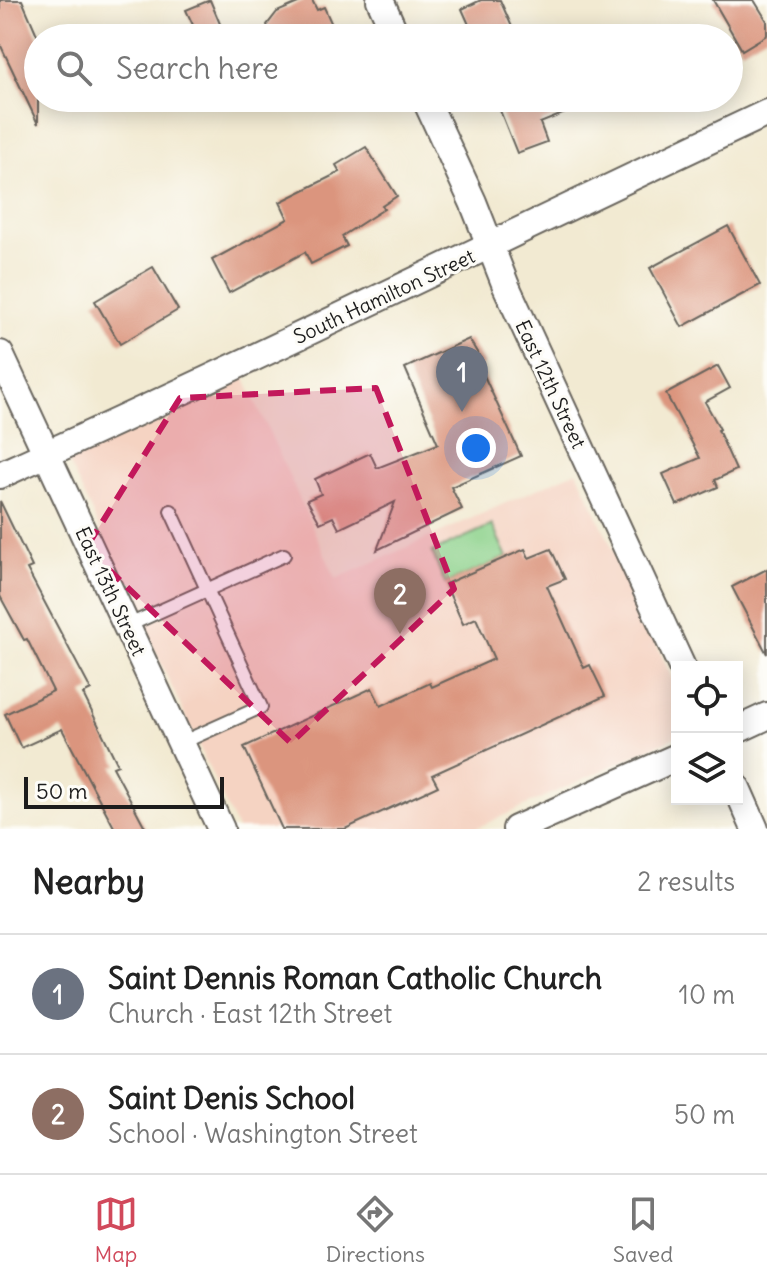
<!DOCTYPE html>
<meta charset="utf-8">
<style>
:root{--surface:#fff;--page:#f2f2f2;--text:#222;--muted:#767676;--line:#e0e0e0;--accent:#d1495b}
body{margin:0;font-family:Delius,sans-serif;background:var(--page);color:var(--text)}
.controls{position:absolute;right:24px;bottom:24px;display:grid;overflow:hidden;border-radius:0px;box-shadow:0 4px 20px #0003}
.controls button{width:72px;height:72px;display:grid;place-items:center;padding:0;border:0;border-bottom:2px solid var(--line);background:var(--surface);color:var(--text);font:40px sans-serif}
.scale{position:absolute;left:24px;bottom:20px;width:200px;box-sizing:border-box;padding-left:8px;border:4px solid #1c1c1c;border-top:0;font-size:22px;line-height:28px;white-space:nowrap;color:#1c1c1c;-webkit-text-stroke:6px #fdfcf7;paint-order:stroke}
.you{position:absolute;left:476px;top:448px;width:28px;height:28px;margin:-20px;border:6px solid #fff;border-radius:50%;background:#1a73e8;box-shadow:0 0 0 12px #1a73e833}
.badge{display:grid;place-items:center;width:52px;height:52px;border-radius:50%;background:var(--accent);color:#fff;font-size:26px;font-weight:700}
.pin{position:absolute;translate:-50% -66px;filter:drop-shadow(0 2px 4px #0008)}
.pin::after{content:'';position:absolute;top:42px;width:28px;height:24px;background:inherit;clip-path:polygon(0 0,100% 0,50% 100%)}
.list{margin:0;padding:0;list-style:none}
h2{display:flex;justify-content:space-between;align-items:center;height:104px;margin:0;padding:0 32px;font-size:34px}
h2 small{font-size:26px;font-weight:400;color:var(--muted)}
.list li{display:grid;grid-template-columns:52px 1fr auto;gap:24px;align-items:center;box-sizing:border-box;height:120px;padding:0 32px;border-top:2px solid var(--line)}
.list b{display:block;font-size:30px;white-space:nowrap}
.list p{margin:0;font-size:26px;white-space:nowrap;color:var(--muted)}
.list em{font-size:26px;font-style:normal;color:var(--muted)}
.icon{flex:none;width:44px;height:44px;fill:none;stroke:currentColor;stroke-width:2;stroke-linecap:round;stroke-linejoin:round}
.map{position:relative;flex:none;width:767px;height:829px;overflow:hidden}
.search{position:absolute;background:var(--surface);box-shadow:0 4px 20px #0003;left:24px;right:24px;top:24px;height:88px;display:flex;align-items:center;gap:20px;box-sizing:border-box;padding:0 28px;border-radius:44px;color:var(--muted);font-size:30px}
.sheet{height:344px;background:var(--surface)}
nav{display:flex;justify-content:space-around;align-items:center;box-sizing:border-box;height:112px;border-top:2px solid var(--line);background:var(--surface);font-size:22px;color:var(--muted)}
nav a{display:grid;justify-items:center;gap:4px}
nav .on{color:var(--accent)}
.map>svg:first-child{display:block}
.built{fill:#f5d3c2}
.green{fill:#8dd28c;stroke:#547754;stroke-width:2}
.building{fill:#db957e}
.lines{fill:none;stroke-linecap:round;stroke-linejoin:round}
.service-casing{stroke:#67645c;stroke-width:16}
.minor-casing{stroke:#67645c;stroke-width:30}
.service{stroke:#fff;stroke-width:12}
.minor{stroke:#fff;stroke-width:26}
.marked{fill:#c2185b;fill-opacity:0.2;stroke:#c2185b;stroke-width:6;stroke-dasharray:16 10;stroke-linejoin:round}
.labels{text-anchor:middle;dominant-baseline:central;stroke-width:6;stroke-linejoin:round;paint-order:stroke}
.street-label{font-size:20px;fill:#1c1c1c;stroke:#fdfcf7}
</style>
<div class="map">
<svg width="767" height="829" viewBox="0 0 767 829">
<rect width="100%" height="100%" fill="#fdfcf7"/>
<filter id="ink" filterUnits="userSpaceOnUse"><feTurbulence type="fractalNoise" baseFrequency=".0125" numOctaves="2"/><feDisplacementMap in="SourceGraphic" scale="16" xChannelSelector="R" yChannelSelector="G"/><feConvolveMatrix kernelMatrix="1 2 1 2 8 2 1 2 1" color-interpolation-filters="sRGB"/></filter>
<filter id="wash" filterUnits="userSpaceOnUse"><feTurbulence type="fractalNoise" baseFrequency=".006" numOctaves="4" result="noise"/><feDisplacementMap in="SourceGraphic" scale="32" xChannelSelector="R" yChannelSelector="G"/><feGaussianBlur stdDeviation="1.8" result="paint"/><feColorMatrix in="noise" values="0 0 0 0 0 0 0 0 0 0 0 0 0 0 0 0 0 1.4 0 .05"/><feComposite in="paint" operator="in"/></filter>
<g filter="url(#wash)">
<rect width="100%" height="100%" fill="#f2ead2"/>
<path class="built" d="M243,374l93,205 241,-108 100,218v47l-203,93h-237l-172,-375z"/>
<path class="green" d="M492,525l15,32 -62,27 -13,-32z"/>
<g id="blocks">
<g class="building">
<path d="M0,0h22l16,37v87l-38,-80z"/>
<path d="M210,0l13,31 4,7h-28l-13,-28z"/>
<path d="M305,0h7l5,10 7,-3 14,31h-65l-6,-13 10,-13z"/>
<path d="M481,0h19l17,38h-42l-13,-29z"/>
<path d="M713,0h41l13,21v14l-25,15z"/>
<path d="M495,98h105v1l-60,24 7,19 -30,11z"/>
<path d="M366,147l31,49 -15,10 2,3 -42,27 5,10 -36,18 -6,-12 -76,41 -17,-33 76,-41 -8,-17 60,-30 -4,-7z"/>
<path d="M728,226l32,59 -78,42 -32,-59z"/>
<path d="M153,267l25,43 -58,34 -25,-43z"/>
<path d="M469,339l15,25 -4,3 41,89 -70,31 11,22 -85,41 18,-48 -56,27 -6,-12 -13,6 -13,-23 14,-6 -6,-15 55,-26 7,15 61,-24 -33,-76z"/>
<path d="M718,366l12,22 -25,14 15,27 -2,1 18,40 -21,10 3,7 -41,18 -14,-31 37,-16 -34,-64z"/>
<path d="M0,501l32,66 -5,2 64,121 -8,4 35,71 -5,2 33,62h-31l-53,-100 -41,19 -16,-34 48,-23 -26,-52 -3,1 -24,-44z"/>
<path d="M525,549l4,9 22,-9 14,30 -18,7 37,82 6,-3 15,31 -173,79 6,11 -93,43h-63l-38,-82 128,-59 9,18 49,-23 2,4 62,-28 -18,-41 -13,6 -18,-40z"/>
<path d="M767,569v85l-35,-67z"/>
</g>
</g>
</g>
<g filter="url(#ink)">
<use href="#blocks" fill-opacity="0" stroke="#67645c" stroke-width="2"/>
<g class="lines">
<defs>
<g id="service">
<path d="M171,511l90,196 -80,36"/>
<path d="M127,626l157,-71"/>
</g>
<g id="minor">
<path d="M380,0l17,38"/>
<path d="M425,98l48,104 33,84 176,381"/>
<path d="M0,354l221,475"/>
<path d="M0,475c258,-116 511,-242 767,-362"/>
<path d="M737,730l30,-14"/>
<path d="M737,788l18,41"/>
<path d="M516,829l161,-72"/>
</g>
</defs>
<use href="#service" class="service-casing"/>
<use href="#minor" class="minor-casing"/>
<use href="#service" class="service"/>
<use href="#minor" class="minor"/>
</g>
</g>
<path class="marked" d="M376,388l78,201 -163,154 -205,-195 94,-150z"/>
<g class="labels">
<g class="street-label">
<text transform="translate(384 296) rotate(-25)">South Hamilton Street</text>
<text transform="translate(551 384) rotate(65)">East 12th Street</text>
<text transform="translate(111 591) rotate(65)">East 13th Street</text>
</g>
</g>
</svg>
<div class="controls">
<button><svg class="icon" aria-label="locate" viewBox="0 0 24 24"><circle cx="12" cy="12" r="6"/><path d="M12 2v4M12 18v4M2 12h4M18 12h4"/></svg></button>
<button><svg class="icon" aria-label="layers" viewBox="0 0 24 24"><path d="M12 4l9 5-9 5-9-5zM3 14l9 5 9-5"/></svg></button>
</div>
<div class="scale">50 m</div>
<div class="you"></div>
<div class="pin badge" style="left:462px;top:412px;background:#6b7280">1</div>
<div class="pin badge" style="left:400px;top:634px;background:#8d6e63">2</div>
<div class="search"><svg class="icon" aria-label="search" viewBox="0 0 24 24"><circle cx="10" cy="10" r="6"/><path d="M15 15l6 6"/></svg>Search here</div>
</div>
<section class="sheet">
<h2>Nearby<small>2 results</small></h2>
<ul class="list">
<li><span class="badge" style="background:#6b7280">1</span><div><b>Saint Dennis Roman Catholic Church</b><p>Church · East 12th Street</p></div><em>10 m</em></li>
<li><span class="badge" style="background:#8d6e63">2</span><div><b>Saint Denis School</b><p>School · Washington Street</p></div><em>50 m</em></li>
</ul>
</section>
<nav>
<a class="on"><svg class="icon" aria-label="map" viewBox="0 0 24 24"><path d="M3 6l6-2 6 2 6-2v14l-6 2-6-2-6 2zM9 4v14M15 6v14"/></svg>Map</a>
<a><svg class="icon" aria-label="directions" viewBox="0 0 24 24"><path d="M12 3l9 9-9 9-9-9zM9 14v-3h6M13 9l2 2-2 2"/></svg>Directions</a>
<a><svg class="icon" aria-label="saved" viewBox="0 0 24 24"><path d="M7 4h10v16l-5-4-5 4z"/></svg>Saved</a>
</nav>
